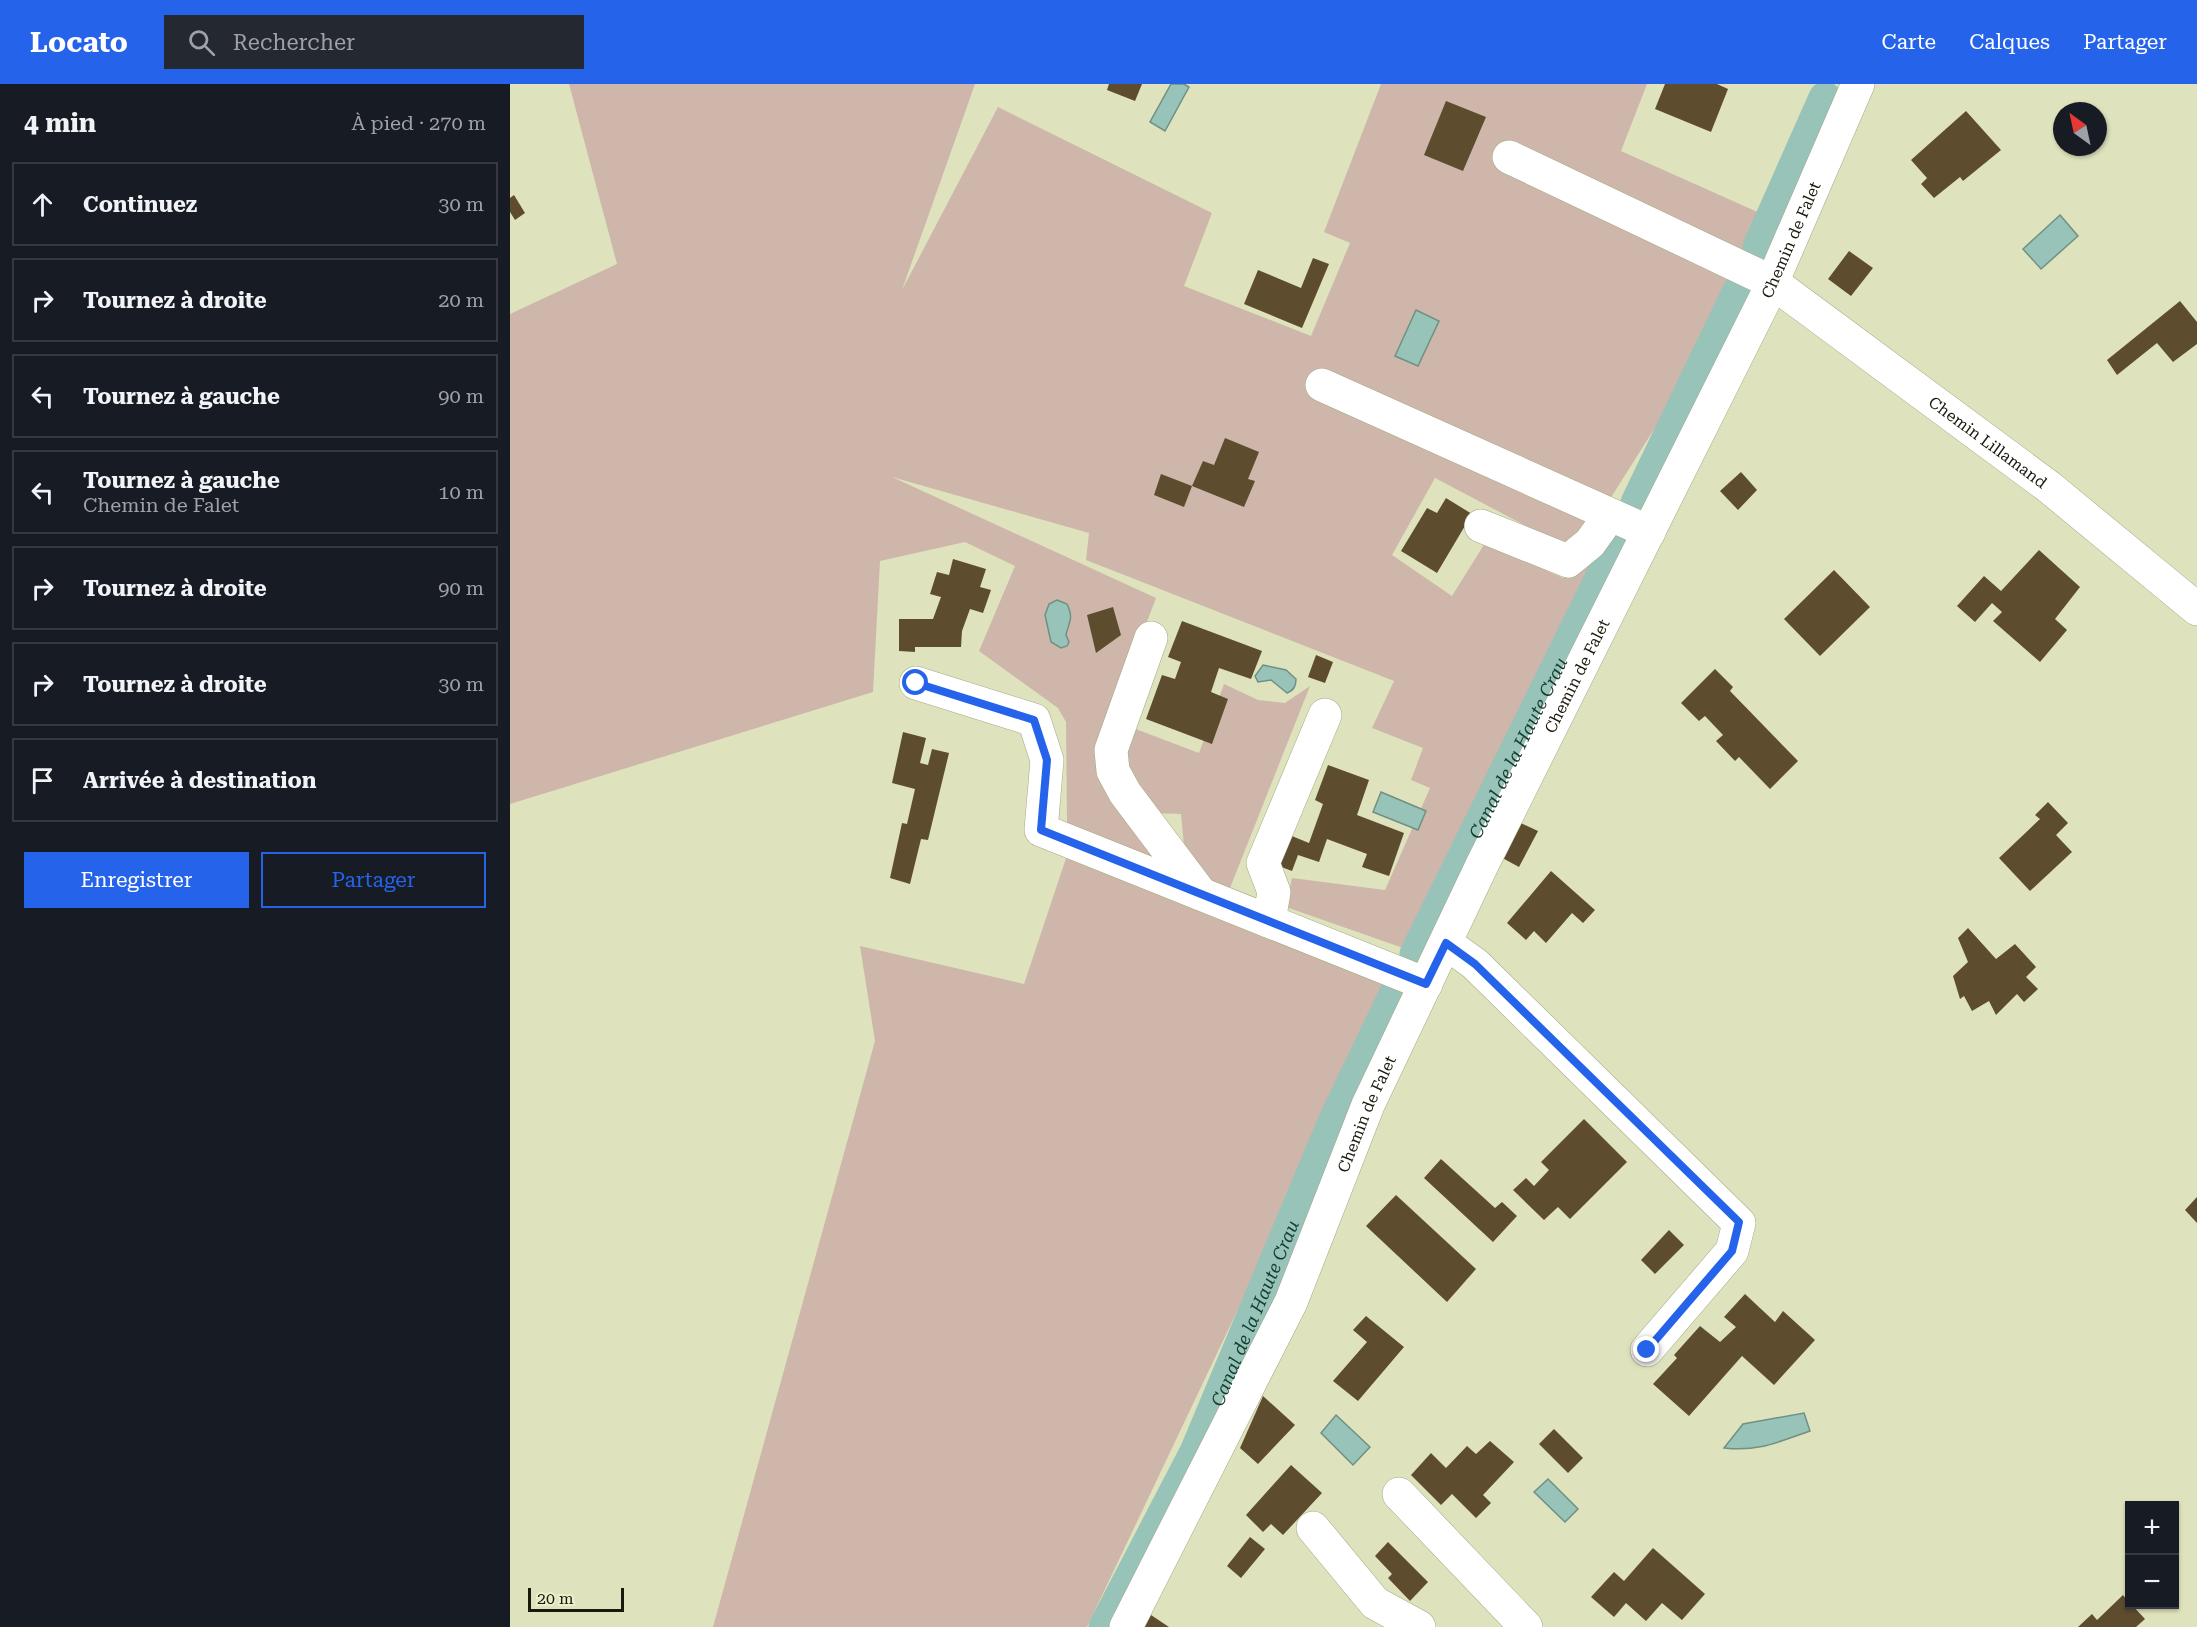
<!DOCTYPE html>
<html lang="fr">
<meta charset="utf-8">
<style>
:root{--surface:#171b24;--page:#242831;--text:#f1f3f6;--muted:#9ea1a6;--line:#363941;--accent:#2563eb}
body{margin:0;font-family:"Roboto Serif",serif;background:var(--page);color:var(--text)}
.controls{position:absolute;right:18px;bottom:18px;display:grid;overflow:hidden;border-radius:0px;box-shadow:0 2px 4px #0004}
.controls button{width:54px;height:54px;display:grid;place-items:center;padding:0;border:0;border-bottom:2px solid var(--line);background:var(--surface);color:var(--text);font:30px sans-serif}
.compass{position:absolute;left:1543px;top:18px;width:54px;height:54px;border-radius:50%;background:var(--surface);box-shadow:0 2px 4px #0004;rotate:327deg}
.scale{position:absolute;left:18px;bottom:15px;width:96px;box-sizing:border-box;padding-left:6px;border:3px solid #191a0c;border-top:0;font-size:16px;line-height:21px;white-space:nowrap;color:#191a0c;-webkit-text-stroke:4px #ecf0ca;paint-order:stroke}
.stop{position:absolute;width:18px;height:18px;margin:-14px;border:4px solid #2563eb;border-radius:50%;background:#fff}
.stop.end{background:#2563eb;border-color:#fff;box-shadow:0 2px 6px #0008}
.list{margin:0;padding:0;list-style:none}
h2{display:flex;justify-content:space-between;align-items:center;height:78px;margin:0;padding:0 24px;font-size:26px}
h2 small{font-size:20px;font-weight:400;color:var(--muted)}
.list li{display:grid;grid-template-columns:39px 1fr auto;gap:18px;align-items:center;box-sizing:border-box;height:84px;margin:0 12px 12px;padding:0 12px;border:2px solid var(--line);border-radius:0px}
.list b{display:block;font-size:22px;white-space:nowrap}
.list p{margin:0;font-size:20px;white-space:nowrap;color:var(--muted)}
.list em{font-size:20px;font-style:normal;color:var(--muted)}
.actions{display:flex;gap:12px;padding:18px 24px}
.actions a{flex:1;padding:14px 0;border:2px solid var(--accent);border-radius:0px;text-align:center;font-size:21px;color:var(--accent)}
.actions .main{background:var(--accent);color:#fff}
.icon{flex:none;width:33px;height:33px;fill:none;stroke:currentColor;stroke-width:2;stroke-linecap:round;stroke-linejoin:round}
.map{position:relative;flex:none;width:1687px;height:1543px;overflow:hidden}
header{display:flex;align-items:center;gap:36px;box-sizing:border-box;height:84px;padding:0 30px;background:var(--accent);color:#fff}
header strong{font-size:28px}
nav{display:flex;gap:33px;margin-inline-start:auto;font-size:21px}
.search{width:420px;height:54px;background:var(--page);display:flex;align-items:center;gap:15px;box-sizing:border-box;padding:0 21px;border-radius:0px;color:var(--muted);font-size:22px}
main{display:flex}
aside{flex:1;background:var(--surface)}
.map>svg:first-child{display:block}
.green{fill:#ceb6aa}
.water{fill:#97c3b8;stroke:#719084;stroke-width:1.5}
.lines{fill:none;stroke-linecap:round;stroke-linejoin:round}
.canal{stroke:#97c3b8;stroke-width:33}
.building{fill:#5e4c2f}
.minor-casing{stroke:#a5a884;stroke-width:34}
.minor{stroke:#fff;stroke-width:33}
.route{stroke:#2563eb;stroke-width:8}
.labels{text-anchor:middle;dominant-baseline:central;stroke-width:6;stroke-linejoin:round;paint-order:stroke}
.street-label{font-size:16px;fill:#191a0c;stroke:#ecf0ca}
.water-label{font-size:18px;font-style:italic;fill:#133c33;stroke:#ecf0ca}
</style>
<header>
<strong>Locato</strong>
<div class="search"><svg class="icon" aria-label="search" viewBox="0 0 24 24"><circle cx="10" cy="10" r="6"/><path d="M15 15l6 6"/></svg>Rechercher</div>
<nav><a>Carte</a><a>Calques</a><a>Partager</a></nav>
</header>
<main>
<aside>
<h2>4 min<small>À pied · 270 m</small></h2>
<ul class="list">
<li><svg class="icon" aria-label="ahead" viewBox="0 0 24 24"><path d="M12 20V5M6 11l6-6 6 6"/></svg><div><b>Continuez</b></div><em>30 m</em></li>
<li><svg class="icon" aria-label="right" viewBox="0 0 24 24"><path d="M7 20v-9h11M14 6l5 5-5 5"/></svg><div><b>Tournez à droite</b></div><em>20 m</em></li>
<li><svg class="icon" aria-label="left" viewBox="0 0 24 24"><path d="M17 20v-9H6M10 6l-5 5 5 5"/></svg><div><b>Tournez à gauche</b></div><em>90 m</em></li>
<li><svg class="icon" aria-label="left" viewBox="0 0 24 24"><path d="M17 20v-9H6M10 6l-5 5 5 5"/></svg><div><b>Tournez à gauche</b><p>Chemin de Falet</p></div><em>10 m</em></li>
<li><svg class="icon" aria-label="right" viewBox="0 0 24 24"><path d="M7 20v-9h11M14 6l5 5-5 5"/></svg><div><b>Tournez à droite</b></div><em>90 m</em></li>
<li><svg class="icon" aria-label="right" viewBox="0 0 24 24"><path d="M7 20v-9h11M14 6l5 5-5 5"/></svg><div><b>Tournez à droite</b></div><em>30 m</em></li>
<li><svg class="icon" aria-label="arrive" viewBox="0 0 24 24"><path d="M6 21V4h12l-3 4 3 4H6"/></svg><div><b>Arrivée à destination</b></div></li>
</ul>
<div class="actions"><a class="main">Enregistrer</a><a>Partager</a></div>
</aside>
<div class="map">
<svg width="1687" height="1543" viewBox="0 0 1687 1543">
<rect width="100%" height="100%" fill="#dfe3bd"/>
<g class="green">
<path d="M59,0h406l-73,206 96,-183 214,106 -28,73 127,50 39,-93 -26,-11 57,-148h266l-26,67 141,63 -28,67 -52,104 -84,133 -30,30 -133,-70 -43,77 60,41 33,-53 78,35 35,-32 17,-8 -209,411 -120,-42 6,-29 93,12 45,-102 -19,-8 12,-32 -51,-20 22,-47 -308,-121 3,-27 -197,-56 264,121 -55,144 70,124 -104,-42 -1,-102 -8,-14 -79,-57 36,-85 -50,-24 -85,19 -7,131 -363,112v-490l107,-50z"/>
<path d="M714,600l34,16 27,3 25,-17 -82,207 -23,-16 -20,-21 -4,-42 -27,-1 -25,-32 -4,-56 74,28z"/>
<path d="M559,765l324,134 -306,644h-374l162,-586 -15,-95 164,38z"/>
</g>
<g class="water">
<path d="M661,0h13l5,3 -24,44 -15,-9z"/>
<path d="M1550,131l18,21 -37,33 -18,-20z"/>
<path d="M906,226l23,11 -21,45 -23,-10z"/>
<path d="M547,516l10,4c7,15 2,17 -1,31l3,7 -2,4 -6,2 -10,-6 -6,-27 4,-11z"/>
<path d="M753,581l23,5 10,9c0,7 -2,11 -9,14l-16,-13 -13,2 -3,-6z"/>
<path d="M871,708l45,19 -8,19 -45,-18z"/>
<path d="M1294,1329l6,18c-32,11 -51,21 -86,17l19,-24z"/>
<path d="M826,1331l34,32 -17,18 -32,-32z"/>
<path d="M1038,1395l30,30 -13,13 -31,-30z"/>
</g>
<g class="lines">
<g class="canal">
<path d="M1249,163l66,-149"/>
<path d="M1127,419l102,-212"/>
<path id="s1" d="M906,870l203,-412"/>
<path id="s2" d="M595,1543l91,-175 139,-332 60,-125"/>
</g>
</g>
<g class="building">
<path d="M599,0h33l-7,17 -28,-11z"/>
<path d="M1155,0h52l11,5 -17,43 -56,-23z"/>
<path d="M936,17l40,16 -23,54 -39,-16z"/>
<path d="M1456,27l35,39 -38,31 -3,-4 -26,21 -13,-14 6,-6 -16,-18z"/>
<path d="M4,111l11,18 -10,7 -5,-8v-14z"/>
<path d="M1339,167l24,17 -22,28 -23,-17z"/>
<path d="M803,174l16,6 -27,64 -58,-24 14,-34 43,18z"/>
<path d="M1670,217l17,21v22l-24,18 -16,-19 -40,32 -10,-15z"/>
<path d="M715,354l34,14 -11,27 7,2 -11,26 -52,-21 11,-25 11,4z"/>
<path d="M1231,388l16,18 -19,20 -18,-19z"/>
<path d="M651,390l31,12 -8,21 -30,-12z"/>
<path d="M936,414l26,16 -35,59 -36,-22 26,-43 10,5z"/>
<path d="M1529,466l41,37 -25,32 12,11 -27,32 -47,-41 9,-9 -10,-9 -17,19 -18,-16 27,-30 17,15z"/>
<path d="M443,475l33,10 -6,18 11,3 -8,23 -13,-4 -8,22 -1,16h-46v5l-16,-1v-32h34l8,-22 -11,-3 7,-22 12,3z"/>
<path d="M1324,486l36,37 -50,49 -36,-37z"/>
<path d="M603,523l8,28 -25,18 -9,-38z"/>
<path d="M672,537l80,30 -11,28 -32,-11 -8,24 17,7 -16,45 -66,-25 16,-44 13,4 6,-17 -13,-5z"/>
<path d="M806,571l17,7 -8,21 -17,-6z"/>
<path d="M1205,585l18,18 -3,4 68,70 -28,28 -31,-32 -4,4 -19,-20 7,-6 -18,-19 -6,5 -18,-18z"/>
<path d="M393,648l23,6 -6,25 8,2 4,-16 17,4 -21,87 -7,-1 -11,45 -20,-6 12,-55 5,1 8,-35 -23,-6z"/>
<path d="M818,681l41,15 -12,35 47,18 -15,43 -27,-9 5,-13 -40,-15 -8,23 -21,-7 -6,16 -21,-8 11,-31 27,11 14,-39 -8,-4z"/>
<path d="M1538,718l20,21 -12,12 16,17 -42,39 -31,-33 41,-39 -5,-4z"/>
<path d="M1004,736l24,11 -19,36 -24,-13z"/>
<path d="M1041,787l44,39 -12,13 -11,-10 -26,30 -12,-12 -8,9 -19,-17z"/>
<path d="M1458,844l28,31 19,-15 21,23 -10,10 12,12 -14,13 -7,-8 -21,21 -7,-14 -17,10 -8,-15 -4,3 -7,-23 15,-14 -10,-24z"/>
<path d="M1074,1035l43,43 -57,57 -12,-12 -14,13 -31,-30 13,-12 8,8 15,-16 -8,-8z"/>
<path d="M931,1075l54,49 7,-6 15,14 -24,26 -69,-64z"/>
<path d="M886,1111l80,74 -29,33 -81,-76z"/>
<path d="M1687,1113v26l-12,-13z"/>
<path d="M1159,1146l15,15 -29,29 -14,-14z"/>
<path d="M1235,1210l30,28 8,-11 32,29 -41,45 -32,-29 -53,60 -36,-32 24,-26 -3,-3 26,-29 20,16 16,-15 -12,-10z"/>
<path d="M856,1232l38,31 -46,54 -25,-20 34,-39 -14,-12z"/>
<path d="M753,1312l32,29 -37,39 -18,-16z"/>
<path d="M1044,1345l29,29 -15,15 -29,-29z"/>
<path d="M980,1357l24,21 -31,33 8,8 -15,15 -24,-24 -11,11 -30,-30 20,-22 15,15 21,-22 9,8z"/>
<path d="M781,1381l31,28 -39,42 -12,-11 -8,8 -17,-17z"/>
<path d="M740,1453l15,12 -24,29 -14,-12z"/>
<path d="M878,1458l40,40 -18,19 -22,-23 4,-4 -17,-18z"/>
<path d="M1143,1464l52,46 -23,26 -20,-17 -16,18 -20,-18 -12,14 -23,-20 23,-25 10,9z"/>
<path d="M1613,1511l7,9 2,1 13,14 -9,8h-58l14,-13 5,6z"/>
<path d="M641,1531l18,12h-25z"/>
</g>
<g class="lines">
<defs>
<g id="minor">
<path id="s3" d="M999,73l263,125 277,205 148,122"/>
<path d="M812,301l327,147"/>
<path d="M971,442l87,35 22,-18 20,-28"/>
<path d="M641,554l-40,112 2,21 12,22 76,101"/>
<path d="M406,599l118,37 13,40 -6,70 385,154"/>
<path d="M759,837l5,-29 -11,-29 62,-148"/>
<path d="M936,859l29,21 264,259 -7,28 -85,99"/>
<path d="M889,1410l127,133"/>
<path d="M803,1444l62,75 44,24"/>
<path id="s4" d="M616,1543l165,-325 77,-197 115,-242 282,-564 93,-215"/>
</g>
</defs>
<use href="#minor" class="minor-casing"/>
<use href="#minor" class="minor"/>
</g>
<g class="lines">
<path class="route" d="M406,599l118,37 13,40 -6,70 385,154 20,-41 29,21 264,258 -7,29 -85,99"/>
</g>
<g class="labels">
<g class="street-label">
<text stroke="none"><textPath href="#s4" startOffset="1539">Chemin de Falet</textPath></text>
<text stroke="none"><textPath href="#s3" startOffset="560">Chemin Lillamand</textPath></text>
<text stroke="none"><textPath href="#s4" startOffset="1053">Chemin de Falet</textPath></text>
<text stroke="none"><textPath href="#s4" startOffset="567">Chemin de Falet</textPath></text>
</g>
<g class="water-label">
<text stroke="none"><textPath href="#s1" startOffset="230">Canal de la Haute Crau</textPath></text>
<text stroke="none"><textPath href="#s2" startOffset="348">Canal de la Haute Crau</textPath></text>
</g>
</g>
</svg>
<div class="controls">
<button>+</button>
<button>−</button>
</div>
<svg class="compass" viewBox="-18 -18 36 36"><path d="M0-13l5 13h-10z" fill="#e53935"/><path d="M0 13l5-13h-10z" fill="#9ea1a6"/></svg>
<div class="scale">20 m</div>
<div class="stop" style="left:406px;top:599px"></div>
<div class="stop end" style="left:1137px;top:1266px"></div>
</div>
</main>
